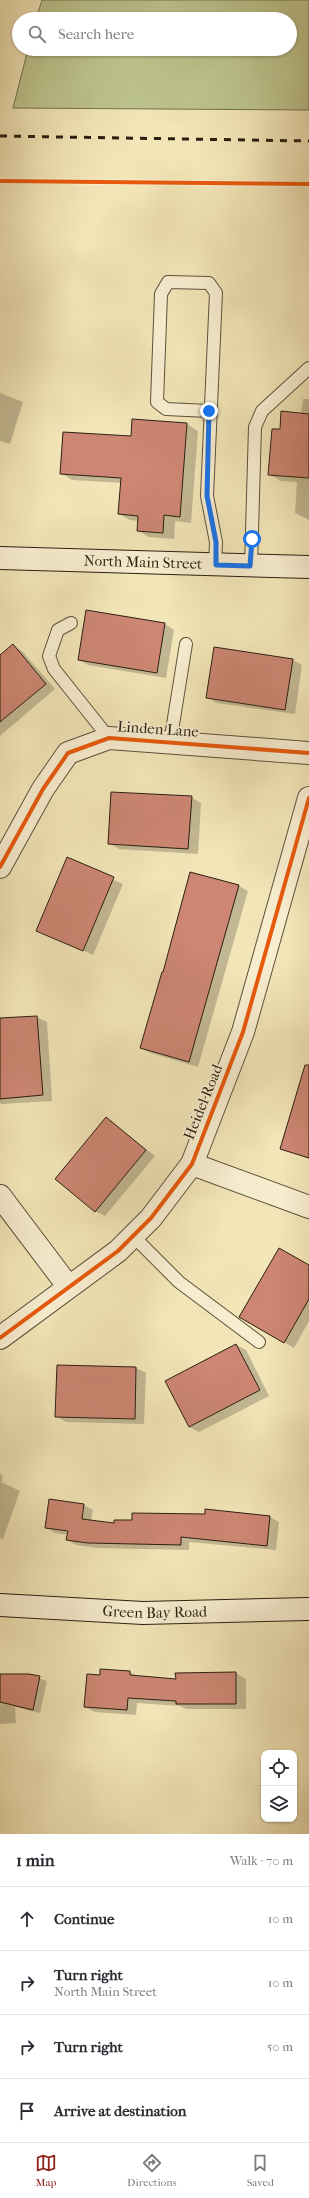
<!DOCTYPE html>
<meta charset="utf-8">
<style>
:root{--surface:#fff;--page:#f2f2f3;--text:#2b2b33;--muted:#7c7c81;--line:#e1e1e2;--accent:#8f2418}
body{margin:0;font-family:"IM FELL French Canon",serif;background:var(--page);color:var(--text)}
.controls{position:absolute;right:12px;bottom:12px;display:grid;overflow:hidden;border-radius:8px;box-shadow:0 1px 3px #0004}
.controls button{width:36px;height:36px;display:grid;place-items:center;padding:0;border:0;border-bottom:1px solid var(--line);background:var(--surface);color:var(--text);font:20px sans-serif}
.stop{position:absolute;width:12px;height:12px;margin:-9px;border:3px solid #1a73e8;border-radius:50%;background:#fff}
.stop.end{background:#1a73e8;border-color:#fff;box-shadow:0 1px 4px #0008}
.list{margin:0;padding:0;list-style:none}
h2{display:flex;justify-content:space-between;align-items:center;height:52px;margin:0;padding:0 16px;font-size:17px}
h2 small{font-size:13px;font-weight:400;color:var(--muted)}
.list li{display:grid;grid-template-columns:26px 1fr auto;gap:12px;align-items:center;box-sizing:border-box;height:64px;padding:0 16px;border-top:1px solid var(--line)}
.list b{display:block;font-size:15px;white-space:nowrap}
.list p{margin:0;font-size:13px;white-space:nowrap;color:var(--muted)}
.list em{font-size:13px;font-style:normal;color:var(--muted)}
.icon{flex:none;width:22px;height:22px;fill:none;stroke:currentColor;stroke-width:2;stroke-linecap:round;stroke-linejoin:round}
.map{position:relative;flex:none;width:309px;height:1834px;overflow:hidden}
.search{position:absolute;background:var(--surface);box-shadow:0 1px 3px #0004;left:12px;right:12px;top:12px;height:44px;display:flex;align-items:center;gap:10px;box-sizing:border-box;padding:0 14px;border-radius:22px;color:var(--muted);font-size:15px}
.sheet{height:308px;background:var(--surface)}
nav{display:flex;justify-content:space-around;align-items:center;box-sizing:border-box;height:56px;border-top:1px solid var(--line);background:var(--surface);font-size:11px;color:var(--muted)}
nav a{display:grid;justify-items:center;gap:2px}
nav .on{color:var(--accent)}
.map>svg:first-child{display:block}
.green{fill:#bdc48d;stroke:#74724f}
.shadow{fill:#0003}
.building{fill:#cc8673;stroke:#2b1f11}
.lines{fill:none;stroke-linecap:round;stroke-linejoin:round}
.lane-casing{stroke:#5d503a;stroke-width:14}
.street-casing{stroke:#5d503a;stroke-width:24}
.secondary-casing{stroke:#2b1f11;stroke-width:24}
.lane{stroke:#f7eed0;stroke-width:12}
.street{stroke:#f7eed0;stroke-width:22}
.secondary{stroke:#f7eed0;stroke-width:22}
.rail{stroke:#2b1f11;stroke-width:3;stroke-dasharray:7 7;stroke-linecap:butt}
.cycleway-casing{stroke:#f7eed0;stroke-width:6}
.cycleway{stroke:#e8590c;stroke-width:4}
.route{stroke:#1a73e8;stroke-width:5}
.labels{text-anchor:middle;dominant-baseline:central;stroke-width:3.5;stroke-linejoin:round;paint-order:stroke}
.street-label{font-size:15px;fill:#2b1f11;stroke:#f7eed0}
</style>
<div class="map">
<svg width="309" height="1834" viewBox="0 0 309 1834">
<rect width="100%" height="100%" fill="#f2e5b7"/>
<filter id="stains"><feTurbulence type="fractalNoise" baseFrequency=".005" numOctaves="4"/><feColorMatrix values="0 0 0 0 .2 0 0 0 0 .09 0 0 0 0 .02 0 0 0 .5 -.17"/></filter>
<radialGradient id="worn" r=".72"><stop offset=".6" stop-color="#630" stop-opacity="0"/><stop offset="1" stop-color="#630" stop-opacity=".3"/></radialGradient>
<path class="green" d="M42,0h267v110l-296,-2 15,-59h262v-30h-254z"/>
<g class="shadow">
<path d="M0,393l23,9 -13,42 -10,-3z"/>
<path d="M303,399h6v121l-14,-7 2,-31 -16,-1 -12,-7 12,-43 20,-17z"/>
<path d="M187,424l11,7 -7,92 -16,-2 -1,18 -25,-2 -11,-6 1,-10 -9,-1 -11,-6 3,-31 -50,-3 -11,-7 71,-35z"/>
<path d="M165,624l9,6 -8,48 -78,-13 -9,-5z"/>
<path d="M13,646l9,5 33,38 -55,47v-80z"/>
<path d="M293,660l9,5 -7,49 -78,-11 -10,-6z"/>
<path d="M191,797l10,6 -3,51 -79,-5 -10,-6z"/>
<path d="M67,859l56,25 -30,71 -56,-25z"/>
<path d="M191,873l48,13 9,5 -50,176 -47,-14 -10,-5 23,-74z"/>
<path d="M37,1017l10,5 5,79 -50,3 -2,-1v-83z"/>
<path d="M309,1075v84l-28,-11z"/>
<path d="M107,1118l48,38 -50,60 -10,-5z"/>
<path d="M309,1267v54l-15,27 -51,-30z"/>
<path d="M236,1345l10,5 23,46 -70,36 -10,-5z"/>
<path d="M136,1368l10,5 -2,51 -78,-2 -10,-6z"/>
<path d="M0,1474l3,2 -2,6 19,9 -17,48 -3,-1z"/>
<path d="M84,1505l9,5 -2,11 24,3 155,-7 9,5 -3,28 -87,-8v8l-91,-2 -22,-3 -9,-5 1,-5 -13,-2 -9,-6z"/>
<path d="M130,1672l9,5 37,3v-6l60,-1 10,6v30h-60l-6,-3 -43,-3 -1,12 -41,-3 -10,-5 16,-31z"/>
<path d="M0,1675h29l18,6 -7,32 -25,-6 1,16 -16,1z"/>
</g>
<g class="building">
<path d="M281,411l28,3v64l-41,-3 4,-46h8z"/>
<path d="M132,419l55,4 -7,94 -16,-2 -1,18 -26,-2 1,-15 -20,-2 3,-36 -61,-4 3,-42 68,4z"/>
<path d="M86,610l79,13 -8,50 -79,-13z"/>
<path d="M13,644l33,40 -46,38v-67z"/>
<path d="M214,647l79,12 -8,51 -79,-12z"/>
<path d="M111,792l81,4 -4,53 -80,-5z"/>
<path d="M67,857l47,20 -31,74 -47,-20z"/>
<path d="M190,872l49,13 -50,177 -49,-14 22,-76h1z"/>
<path d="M37,1016l6,79 -43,4v-81z"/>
<path d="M305,1065h4v93l-29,-9z"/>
<path d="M106,1117l40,33 -51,62 -40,-33z"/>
<path d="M279,1248l30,17v34l-25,44 -45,-26z"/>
<path d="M236,1344l24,46 -71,37 -24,-46z"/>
<path d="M57,1365l79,2 -1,52 -80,-2z"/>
<path d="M49,1499l35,5 -2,15 32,4v-3h18v-7l73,1v-5l65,7 -3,30 -86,-9v8l-93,-2 -22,-3 2,-9 -23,-3z"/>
<path d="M100,1669l30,2v4l46,4 -1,-6 61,-1v32h-60v-3l-48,-3 -1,12 -43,-3 3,-33 13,1z"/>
<path d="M0,1674h29l11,2 -7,34 -33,-8z"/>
</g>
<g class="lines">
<defs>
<g id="lane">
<path d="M209,411l-43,-2 -9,-7 4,-108 7,-12 41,1 7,10 -9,203 9,46 -1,23"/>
<path d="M251,566l4,-139 7,-16 47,-43"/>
<path d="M71,623l-13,7 -9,26 5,13 55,69"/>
<path d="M170,743l16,-99"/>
<path d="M133,1236l46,46 80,60"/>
</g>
<g id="street">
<path d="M0,867l43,-78 25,-36 41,-15 200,15"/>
<path d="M192,1164l117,43"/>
<path d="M0,1196l68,90"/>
<path d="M0,1338l118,-87 33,-33 41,-54 51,-132 66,-234"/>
</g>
<g id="secondary">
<path id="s1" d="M0,558l309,9"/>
<path id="s2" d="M0,1605l143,8 166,-4"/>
</g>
</defs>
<use href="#lane" class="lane-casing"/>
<use href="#street" class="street-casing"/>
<use href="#secondary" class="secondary-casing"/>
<use href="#lane" class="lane"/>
<use href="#street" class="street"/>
<use href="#secondary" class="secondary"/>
<path class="rail" d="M0,136l309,5"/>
<defs>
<g id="cycleway">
<path d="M0,181l309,3"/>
<path d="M0,867l43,-78 25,-36 41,-15 200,15"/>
<path d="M0,1338l118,-87 33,-33 41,-54 51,-132 66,-234"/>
</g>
</defs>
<use href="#cycleway" class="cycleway-casing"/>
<use href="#cycleway" class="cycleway"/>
</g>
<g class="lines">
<path class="route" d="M209,411l-2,85 9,46v23l34,1 2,-27"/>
</g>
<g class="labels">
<g class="street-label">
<text stroke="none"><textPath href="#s1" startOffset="143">North Main Street</textPath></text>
<text transform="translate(158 729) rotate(4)">Linden Lane</text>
<text transform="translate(203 1102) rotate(-68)">Heidel Road</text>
<text stroke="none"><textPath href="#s2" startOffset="155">Green Bay Road</textPath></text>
</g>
</g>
<rect width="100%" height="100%" filter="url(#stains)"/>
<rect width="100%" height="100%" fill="url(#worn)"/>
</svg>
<div class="controls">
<button><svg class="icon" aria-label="locate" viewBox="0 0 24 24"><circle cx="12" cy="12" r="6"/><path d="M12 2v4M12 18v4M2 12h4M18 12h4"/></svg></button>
<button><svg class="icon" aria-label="layers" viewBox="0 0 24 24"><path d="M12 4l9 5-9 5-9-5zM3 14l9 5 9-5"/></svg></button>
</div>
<div class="stop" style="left:252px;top:539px"></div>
<div class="stop end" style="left:209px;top:411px"></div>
<div class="search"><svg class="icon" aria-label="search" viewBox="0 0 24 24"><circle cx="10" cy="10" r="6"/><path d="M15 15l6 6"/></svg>Search here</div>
</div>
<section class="sheet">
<h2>1 min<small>Walk · 70 m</small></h2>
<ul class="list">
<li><svg class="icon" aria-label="ahead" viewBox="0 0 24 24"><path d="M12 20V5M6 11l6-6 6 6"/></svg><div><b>Continue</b></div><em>10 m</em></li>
<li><svg class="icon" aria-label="right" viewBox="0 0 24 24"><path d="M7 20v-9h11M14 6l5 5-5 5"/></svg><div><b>Turn right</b><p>North Main Street</p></div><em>10 m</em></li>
<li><svg class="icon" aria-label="right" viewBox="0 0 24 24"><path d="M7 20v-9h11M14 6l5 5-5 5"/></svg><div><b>Turn right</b></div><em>50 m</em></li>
<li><svg class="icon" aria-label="arrive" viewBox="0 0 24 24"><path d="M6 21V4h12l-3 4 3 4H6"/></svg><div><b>Arrive at destination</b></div></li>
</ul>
</section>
<nav>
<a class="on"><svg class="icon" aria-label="map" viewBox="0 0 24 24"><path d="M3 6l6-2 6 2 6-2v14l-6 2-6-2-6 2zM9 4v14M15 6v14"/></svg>Map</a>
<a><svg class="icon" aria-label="directions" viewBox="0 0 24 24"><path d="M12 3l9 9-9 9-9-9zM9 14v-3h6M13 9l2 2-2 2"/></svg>Directions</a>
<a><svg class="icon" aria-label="saved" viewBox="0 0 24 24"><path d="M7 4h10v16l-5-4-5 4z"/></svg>Saved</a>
</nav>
